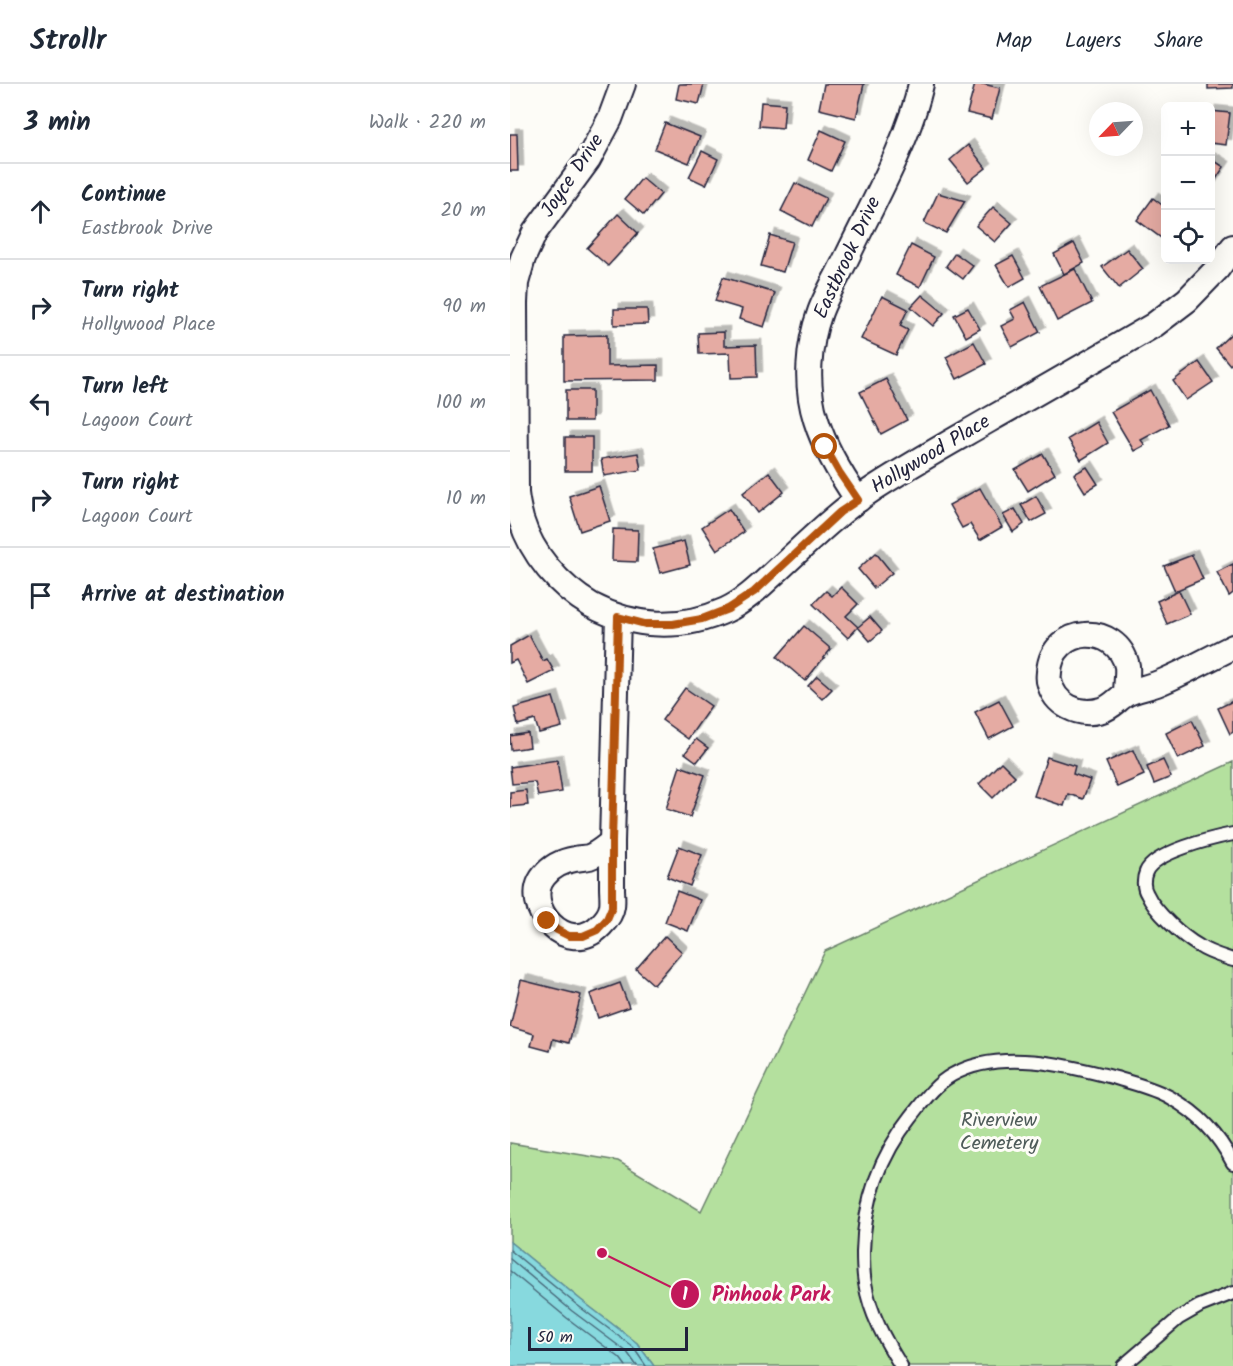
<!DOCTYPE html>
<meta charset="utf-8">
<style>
:root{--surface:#fff;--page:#f6f6f7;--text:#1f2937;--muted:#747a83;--line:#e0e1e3}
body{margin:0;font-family:Kalam,sans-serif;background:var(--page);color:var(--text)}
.controls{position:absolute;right:18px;top:18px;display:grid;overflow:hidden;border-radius:9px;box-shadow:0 6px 24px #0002}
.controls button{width:54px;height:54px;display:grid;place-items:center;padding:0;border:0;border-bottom:2px solid var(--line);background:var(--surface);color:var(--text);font:30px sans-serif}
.compass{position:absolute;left:579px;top:18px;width:54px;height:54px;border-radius:50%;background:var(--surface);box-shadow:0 6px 24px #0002;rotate:245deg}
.scale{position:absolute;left:18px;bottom:15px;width:160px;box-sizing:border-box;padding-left:6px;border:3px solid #22223b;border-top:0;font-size:16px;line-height:21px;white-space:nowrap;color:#22223b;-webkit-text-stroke:4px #fdfcf7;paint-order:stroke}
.stop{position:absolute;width:18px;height:18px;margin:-14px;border:4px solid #b45309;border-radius:50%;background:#fff}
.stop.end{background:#b45309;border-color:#fff;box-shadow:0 2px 6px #0008}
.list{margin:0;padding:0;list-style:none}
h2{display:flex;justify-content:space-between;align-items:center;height:78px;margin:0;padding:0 24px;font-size:26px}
h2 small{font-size:20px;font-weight:400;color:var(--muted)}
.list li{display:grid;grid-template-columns:39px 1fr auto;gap:18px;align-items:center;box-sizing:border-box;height:96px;padding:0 24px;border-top:2px solid var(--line)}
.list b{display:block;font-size:22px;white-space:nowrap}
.list p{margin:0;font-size:20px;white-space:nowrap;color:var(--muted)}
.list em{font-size:20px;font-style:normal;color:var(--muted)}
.icon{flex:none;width:33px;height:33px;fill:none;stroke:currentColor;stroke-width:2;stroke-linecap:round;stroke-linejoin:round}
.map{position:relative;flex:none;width:723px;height:1282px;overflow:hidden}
header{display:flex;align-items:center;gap:36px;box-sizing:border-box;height:84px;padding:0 30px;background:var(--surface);border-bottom:2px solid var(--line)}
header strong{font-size:28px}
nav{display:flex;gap:33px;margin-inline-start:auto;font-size:21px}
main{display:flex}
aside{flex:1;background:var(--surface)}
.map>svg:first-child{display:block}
.green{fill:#b4e09e;stroke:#6b816c;stroke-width:1.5}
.water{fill:#87d9de;stroke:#5f909d;stroke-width:1.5}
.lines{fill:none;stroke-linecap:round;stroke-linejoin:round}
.shore{stroke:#4a6b7c;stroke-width:1.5}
.building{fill:#e5aba3;stroke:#22223b;stroke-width:1.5;filter:url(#shadow)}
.service-casing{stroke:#22223b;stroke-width:16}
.minor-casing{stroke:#22223b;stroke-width:28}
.service{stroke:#fdfcf7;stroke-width:12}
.minor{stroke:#fdfcf7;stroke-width:24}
.route{stroke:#b45309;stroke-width:8}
.labels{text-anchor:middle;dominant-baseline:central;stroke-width:6;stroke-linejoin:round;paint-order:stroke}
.street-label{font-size:20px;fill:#22223b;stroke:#fdfcf7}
.park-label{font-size:20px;fill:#4e5b59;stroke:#fdfcf7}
.leader{fill:none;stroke:#c2185b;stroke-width:2}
.callout-dot{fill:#c2185b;stroke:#fdfcf7;stroke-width:2}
.mark-label{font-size:18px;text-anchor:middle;font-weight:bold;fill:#fff}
.callout-label{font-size:21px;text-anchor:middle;font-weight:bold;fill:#c2185b;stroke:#fdfcf7;stroke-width:6;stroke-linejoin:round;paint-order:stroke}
</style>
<header>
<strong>Strollr</strong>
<nav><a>Map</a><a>Layers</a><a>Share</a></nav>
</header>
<main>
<aside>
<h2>3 min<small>Walk · 220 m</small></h2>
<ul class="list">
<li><svg class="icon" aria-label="ahead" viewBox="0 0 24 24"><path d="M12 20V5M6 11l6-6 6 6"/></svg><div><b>Continue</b><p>Eastbrook Drive</p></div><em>20 m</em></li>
<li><svg class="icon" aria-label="right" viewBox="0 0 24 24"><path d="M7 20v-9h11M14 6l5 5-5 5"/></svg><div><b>Turn right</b><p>Hollywood Place</p></div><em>90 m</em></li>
<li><svg class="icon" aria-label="left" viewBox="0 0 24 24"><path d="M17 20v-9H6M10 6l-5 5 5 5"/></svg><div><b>Turn left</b><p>Lagoon Court</p></div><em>100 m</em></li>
<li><svg class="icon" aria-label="right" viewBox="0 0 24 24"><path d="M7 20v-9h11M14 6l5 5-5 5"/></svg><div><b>Turn right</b><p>Lagoon Court</p></div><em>10 m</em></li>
<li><svg class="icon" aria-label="arrive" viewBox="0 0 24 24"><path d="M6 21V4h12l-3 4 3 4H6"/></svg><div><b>Arrive at destination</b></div></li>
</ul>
</aside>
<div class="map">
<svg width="723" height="1282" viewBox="0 0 723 1282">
<defs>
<filter id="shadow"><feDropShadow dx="5.5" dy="-5.5" stdDeviation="0" flood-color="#0004"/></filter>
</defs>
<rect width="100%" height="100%" fill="#fdfcf7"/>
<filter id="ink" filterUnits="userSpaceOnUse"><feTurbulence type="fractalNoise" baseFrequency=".0167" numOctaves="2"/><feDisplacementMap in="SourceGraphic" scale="12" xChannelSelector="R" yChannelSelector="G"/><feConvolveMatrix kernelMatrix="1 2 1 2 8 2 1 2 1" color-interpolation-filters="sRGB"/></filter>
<g filter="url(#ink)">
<path class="green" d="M723,678v604h-579l-17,-23 -56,-43 -71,-58v-99l108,18 83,50 124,-260z"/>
<path class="water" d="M0,1158l71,58 56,43 17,23h-144z"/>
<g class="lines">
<g class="shore">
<path d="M0,1166l67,55 56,42 13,19"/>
<path d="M0,1175l62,52 55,41 10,14"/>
<path d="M0,1187l57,47 53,40 6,8"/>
</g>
</g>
<g class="building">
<path d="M169,0h25l-5,20 -23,-5z"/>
<path d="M314,0h40l-8,34 -37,-9z"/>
<path d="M465,0h8l17,4 -8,31 -25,-6z"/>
<path d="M698,0h25v4l-25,1z"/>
<path d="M251,18l24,2 -2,24 -24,-2z"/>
<path d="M700,27l20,2 -4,32 -16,-2z"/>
<path d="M155,39l35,14 -11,26 -34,-14z"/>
<path d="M311,46l24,11 -14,30 -23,-11z"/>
<path d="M0,50h7l1,37h-8z"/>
<path d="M458,61l18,23 -18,14 -18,-22z"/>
<path d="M192,67l16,8 -12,26 -17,-8z"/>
<path d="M700,74l14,9 -14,21z"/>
<path d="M132,94l19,16 -17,21 -19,-16z"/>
<path d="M285,99l31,15 -14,29 -31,-16z"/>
<path d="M428,109l27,8 -19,32 -22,-10z"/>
<path d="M643,114l13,10v31l-2,1 -27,-20z"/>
<path d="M483,123l19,16 -17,19 -19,-16z"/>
<path d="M108,130l20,19 -30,33 -21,-18z"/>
<path d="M260,151l22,7 -9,30 -22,-6z"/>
<path d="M564,159l10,20 -20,11 -10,-20z"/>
<path d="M401,161l23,12 -14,30 -24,-12z"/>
<path d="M617,165l16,20 -24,19 -17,-21z"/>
<path d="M445,169l18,13 -10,13 -17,-13z"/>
<path d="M503,172l12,22 -16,9 -13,-22z"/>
<path d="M565,185l17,34 -35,18 -17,-35z"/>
<path d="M213,193l52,16 -11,34 -25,-8 3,-10 -27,-8z"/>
<path d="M412,211l22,18 -11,13 -22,-19z"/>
<path d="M372,212l26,13 -8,17 8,4 -12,25 -35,-16z"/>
<path d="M515,218l15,30 -28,15 -11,-21 14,-7 -5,-9z"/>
<path d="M458,224l12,21 -14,8 -12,-22z"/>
<path d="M104,225h33l1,15 -34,1z"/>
<path d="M214,248v14l32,-1 1,32 -26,1 -1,-25 -31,1 -1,-21z"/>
<path d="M723,248v30l-3,3 -14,-17z"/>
<path d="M97,251v31l51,-1v15l-94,1v-45z"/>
<path d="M464,258l12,22 -29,15 -11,-22z"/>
<path d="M689,278l14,20 -27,18 -13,-19z"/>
<path d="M376,295l21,41 -26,14 -21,-42z"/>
<rect x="56" y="306" width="26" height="31"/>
<path d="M640,306l19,35 -28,15 4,5 -11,6 -23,-39z"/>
<path d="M586,338l12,21 -27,17 -13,-21z"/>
<rect x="55" y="353" width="27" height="34"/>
<path d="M128,369l3,17 -37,6 -3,-17z"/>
<path d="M533,370l12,20 -27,17 -13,-21z"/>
<path d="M577,383l11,17 -13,8 -11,-18z"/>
<path d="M259,388l15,20 -26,21 -15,-20z"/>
<path d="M89,402l11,35 -30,10 -11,-35z"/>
<path d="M470,404l22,39 -22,13 -10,-16 -8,4 -13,-23z"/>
<path d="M526,412l10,18 -15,8 -10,-17z"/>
<path d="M219,425l15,23 -27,18 -15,-23z"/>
<path d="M505,425l9,15 -11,8 -10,-17z"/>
<path d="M103,445l25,1 -1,32 -25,-1z"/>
<path d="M174,457l6,24 -30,8 -7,-24z"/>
<path d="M366,469l16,20 -18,15 -16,-19z"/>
<path d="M682,471l11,24 -28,12 -11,-25z"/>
<path d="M723,480v29l-4,3 -12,-24z"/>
<path d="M331,503l17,17 -12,12 12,11 -10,11 -35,-34 13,-13 6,5z"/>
<path d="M669,507l11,23 -23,10 -10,-23z"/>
<path d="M360,533l12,14 -12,10 -12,-14z"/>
<path d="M294,542l27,23 -26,32 -28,-24z"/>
<path d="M19,551l14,26 4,-2 7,12 -26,13 -12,-24 -6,3v-17z"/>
<path d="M307,592l15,13 -10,10 -14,-13z"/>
<path d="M175,604l26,18 -23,33 -26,-19z"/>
<path d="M43,613l9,30 -23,6 -4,-13 -17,5 -4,-17z"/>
<path d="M489,616l14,26 -24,13 -14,-27z"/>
<path d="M723,617v31l-3,2 -12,-26z"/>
<path d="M682,636l13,26 -27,13 -12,-26z"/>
<path d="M18,649l2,14 -19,3 -1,-14z"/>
<path d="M186,655l12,9 -11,14 -12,-9z"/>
<path d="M623,666l11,25 -27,12 -11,-25z"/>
<path d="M537,673l28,9 -2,8 17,6 -7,19 -15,-5 -4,12 -30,-10z"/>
<path d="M47,676l5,32 -24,4 -3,-14 -23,2 -2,-17z"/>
<path d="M653,676l8,17 -17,7 -7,-17z"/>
<path d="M491,678l14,14 -22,22 -14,-14z"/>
<path d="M170,682l25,9 -15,42 -24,-8z"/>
<path d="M16,706l2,15 -18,2v-15z"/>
<path d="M169,762l23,9 -12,31 -23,-9z"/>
<path d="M167,807l23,9 -12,31 -23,-9z"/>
<path d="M155,852l17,16 -28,33 -18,-16z"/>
<path d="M11,896l60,15 -12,48 -16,-4 -3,12 -19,-5 3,-12 -24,-7z"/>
<path d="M110,899l9,24 -31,11 -8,-24z"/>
</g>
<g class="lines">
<defs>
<g id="service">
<path d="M723,750c-20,4 -79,18 -87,38 -3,7 -3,16 1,22 8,18 35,42 52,52 10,7 22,10 34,14"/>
<path d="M391,1282c-16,-26 -31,-52 -36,-83 -2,-10 -2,-21 -2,-31 1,-50 17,-96 48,-135 12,-15 23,-32 41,-42 47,-27 115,-10 164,3 19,6 38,10 55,20 28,16 47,36 62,65"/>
<path d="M613,1282l56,-48 21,-12 33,-13"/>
</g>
<g id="minor">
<path d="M113,0l-13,35 -22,41 -53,72 -12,26 -7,25 -1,20 1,190c1,9 3,18 5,26 11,36 38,67 70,86 43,23 91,25 135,5 22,-10 39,-29 57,-45 30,-28 59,-56 93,-78 37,-24 75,-45 113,-67 55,-31 110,-63 165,-95l33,-25 30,-31 16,-22"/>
<path d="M348,416c-18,-26 -33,-51 -42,-80 -11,-34 -8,-75 4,-108 7,-19 19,-38 28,-57 25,-52 61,-115 73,-171"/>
<path d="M616,610c0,-9 2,-20 1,-28 -10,-44 -75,-41 -78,6 0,1 -1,7 0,9 5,24 30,36 53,29 11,-3 17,-13 26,-17 10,-4 21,-6 31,-10 25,-10 49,-24 74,-36"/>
<path d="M102,758c0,15 0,30 0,46 0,5 1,12 0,18 -1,8 -6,14 -11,19 -34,35 -81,-20 -57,-49 8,-10 19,-15 31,-17 5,-1 10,-1 14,-2 9,-3 16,-10 23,-15z"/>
<path d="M102,758l6,-225"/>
</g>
</defs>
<use href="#service" class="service-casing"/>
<use href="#minor" class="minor-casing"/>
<use href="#service" class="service"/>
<use href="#minor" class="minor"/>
</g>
</g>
<g class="lines" filter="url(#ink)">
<path class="route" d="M37,837l10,9 12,6h14l14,-6 10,-11 5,-12v-65l6,-225 27,7h28l29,-5 26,-10 26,-17 86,-80 18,-12 -19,-28 -14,-25"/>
</g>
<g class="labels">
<g class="street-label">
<text transform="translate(63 92) rotate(-56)">Joyce Drive</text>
<text transform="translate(338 174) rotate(-65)">Eastbrook Drive</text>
<text transform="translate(421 371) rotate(-31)">Hollywood Place</text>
</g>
<g class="park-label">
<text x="489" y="1037">Riverview<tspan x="489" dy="23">Cemetery</tspan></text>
</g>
</g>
<path class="leader" d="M92 1169L175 1210"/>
<g class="callout-dot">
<circle cx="92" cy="1169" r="6"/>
<circle cx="175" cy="1210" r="15"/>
</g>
<g class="mark-label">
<text x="175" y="1216">1</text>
</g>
<g class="callout-label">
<text x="261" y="1217">Pinhook Park</text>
</g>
</svg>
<div class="controls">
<button>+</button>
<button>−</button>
<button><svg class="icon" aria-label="locate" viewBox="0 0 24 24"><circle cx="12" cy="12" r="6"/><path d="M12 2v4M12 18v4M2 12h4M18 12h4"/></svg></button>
</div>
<svg class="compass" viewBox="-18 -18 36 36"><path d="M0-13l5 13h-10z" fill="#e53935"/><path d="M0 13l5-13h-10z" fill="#747a83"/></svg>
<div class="scale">50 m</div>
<div class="stop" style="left:315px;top:363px"></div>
<div class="stop end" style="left:37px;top:837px"></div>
</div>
</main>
